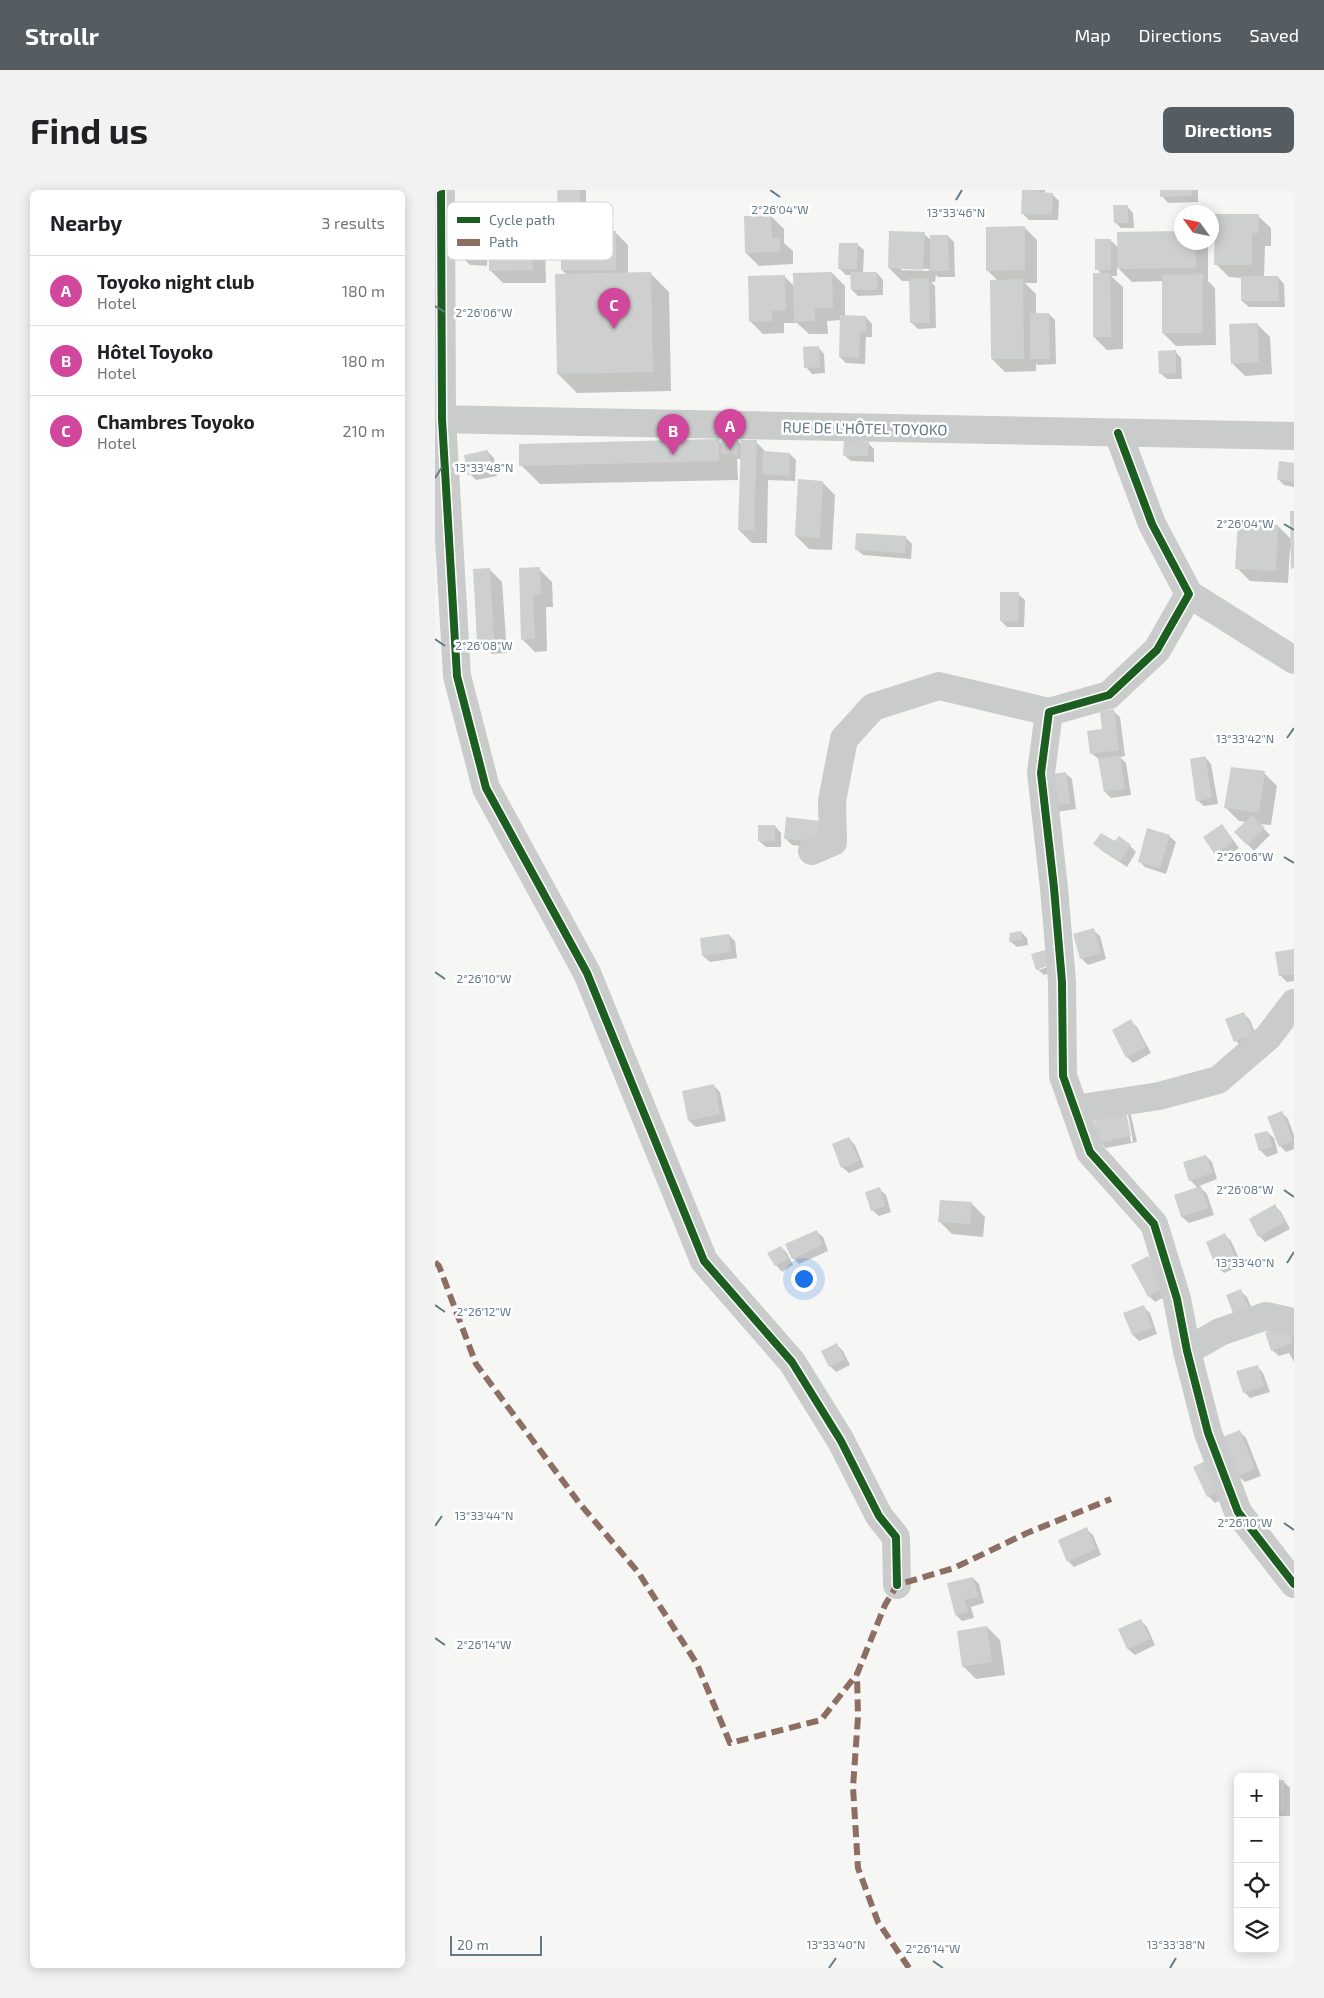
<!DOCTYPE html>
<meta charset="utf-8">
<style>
:root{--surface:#fff;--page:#f2f2f2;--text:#202124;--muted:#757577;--line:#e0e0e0;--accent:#555c62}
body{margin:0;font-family:"Exo 2",sans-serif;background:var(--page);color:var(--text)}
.controls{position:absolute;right:15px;bottom:15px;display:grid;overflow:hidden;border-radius:8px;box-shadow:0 2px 12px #0003}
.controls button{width:45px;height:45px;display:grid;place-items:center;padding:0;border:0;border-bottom:1px solid var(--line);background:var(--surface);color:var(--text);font:25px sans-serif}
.compass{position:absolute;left:739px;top:15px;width:45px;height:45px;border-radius:50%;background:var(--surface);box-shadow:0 2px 12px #0003;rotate:303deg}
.scale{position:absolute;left:15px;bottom:12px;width:92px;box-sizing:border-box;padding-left:5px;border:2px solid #637a87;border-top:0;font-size:14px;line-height:18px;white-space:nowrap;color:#637a87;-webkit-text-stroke:4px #fff;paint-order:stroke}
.you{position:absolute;left:368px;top:1088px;width:18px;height:18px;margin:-12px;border:4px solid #fff;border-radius:50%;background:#1a73e8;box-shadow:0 0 0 8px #1a73e833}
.badge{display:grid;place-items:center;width:32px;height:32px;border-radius:50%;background:var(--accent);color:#fff;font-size:16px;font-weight:700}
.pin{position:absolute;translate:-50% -41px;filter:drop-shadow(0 1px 2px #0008)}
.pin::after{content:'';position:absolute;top:26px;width:18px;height:15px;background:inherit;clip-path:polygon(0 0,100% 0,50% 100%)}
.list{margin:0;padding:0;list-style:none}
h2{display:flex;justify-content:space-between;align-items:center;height:65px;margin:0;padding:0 20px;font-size:21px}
h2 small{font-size:16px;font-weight:400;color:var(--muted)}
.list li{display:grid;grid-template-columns:32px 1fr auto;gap:15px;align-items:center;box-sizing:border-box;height:70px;padding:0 20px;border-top:1px solid var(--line)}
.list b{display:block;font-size:19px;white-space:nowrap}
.list p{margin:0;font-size:16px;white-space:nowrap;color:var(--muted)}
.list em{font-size:16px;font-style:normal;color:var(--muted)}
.icon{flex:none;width:28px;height:28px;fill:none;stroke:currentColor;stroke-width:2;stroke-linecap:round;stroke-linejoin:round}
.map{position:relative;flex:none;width:859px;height:1778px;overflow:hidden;border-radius:8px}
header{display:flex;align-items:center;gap:30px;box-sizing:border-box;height:70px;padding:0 25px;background:var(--accent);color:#fff}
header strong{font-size:24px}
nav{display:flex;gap:28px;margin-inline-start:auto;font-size:18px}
.intro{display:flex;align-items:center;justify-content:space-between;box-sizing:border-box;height:120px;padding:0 30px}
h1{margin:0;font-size:35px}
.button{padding:12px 22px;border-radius:8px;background:var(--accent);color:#fff;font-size:18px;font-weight:700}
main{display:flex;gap:30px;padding:0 30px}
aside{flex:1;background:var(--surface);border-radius:8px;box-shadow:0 2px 12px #0003}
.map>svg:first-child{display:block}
.shadow{fill:#0003;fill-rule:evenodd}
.building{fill:#ced0d0}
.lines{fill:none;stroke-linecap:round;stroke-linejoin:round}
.minor{stroke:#cacccc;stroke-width:28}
.quiet{stroke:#8d6e63;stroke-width:6;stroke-dasharray:12 6;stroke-linecap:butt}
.cycleway-casing{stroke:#fff;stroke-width:11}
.cycleway{stroke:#1b5e20;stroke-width:8}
.ticks{fill:none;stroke:#637a87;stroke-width:2}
.labels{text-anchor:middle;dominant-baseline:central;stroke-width:5;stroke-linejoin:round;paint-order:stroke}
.street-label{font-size:15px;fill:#637a87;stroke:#fff}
.key{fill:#fff;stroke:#d0d7db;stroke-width:1}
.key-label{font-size:14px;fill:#637a87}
.ticks-label{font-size:12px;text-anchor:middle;fill:#637a87;stroke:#fff;stroke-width:5;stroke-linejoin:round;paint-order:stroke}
</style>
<header>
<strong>Strollr</strong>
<nav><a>Map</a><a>Directions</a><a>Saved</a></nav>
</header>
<div class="intro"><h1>Find us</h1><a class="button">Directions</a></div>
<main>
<aside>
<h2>Nearby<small>3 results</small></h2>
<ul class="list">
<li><span class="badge" style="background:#d1479c">A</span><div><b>Toyoko night club</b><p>Hotel</p></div><em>180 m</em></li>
<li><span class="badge" style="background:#d1479c">B</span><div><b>Hôtel Toyoko</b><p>Hotel</p></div><em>180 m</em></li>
<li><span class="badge" style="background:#d1479c">C</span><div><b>Chambres Toyoko</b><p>Hotel</p></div><em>210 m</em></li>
</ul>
</aside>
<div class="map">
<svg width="859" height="1778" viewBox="0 0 859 1778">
<rect width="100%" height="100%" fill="#f6f6f4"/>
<g class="shadow">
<path d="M124,0h27v36h-20l-7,-6z"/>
<path d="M588,0h22v4h7l7,7 -1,19h-29l-7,-7z"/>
<path d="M727,0h36v12l-30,1 -6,-7z"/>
<path d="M692,16l6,7 1,15h-13l-6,-6z"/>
<path d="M336,26l13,13v14l9,8v13l-34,2 -13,-13z"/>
<path d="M823,26l13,12v18h-6l-1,31h14l6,7 1,23h-36l-7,-6v-23l-13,-1 -13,-13z"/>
<path d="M47,34l6,7h44l13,13 1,39h-43l-13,-13v-23h-2l-1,19 -17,-1 -6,-6z"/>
<path d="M589,37l13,13v43h-12l11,11v20h13l6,6 1,44 -18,1 -2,-2v8l-31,1 -13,-13 6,-78 -11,-11z"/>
<path d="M180,42l13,13v29l22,-1 19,19 2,99 -94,2 -19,-19 9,-99 -5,-5z"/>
<path d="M746,43v9h24l3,3v36l7,7 1,57 -40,1 -13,-13v-52l-31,1 -15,-15v9h-6l12,11v62l-16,1 -13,-13 8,-63 -5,-5 13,-29 9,8 -1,-14z"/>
<path d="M489,44l7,6 17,-4 6,6 1,35h-17l-2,-2 -1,7h-4l4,4 1,42 -18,1 -7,-7v-41h-9l-13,-13zM466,77l28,2v2l-28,-1z"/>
<path d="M422,54l7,6 -1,23h14l6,7v15l-25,1 -6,-6 -1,-15h-5l-6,-6z"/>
<path d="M397,83l13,13v31h21l6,7v13h-6l-1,27 -19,-1 -6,-6 1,-37 -14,1 1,13h-19l-12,-11h-13v10l-21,1 -13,-13 34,-45 11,11z"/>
<path d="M822,134l13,13 2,37 -27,2 -13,-13z"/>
<path d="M383,157l6,7 1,19 -13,1 -6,-7z"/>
<path d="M740,161l6,7 1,21h-15l-7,-6z"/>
<path d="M283,250l5,5 15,-4 4,4 14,-3 11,11 23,1 6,6 -1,21 -27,-1 -1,63h-15l-13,-13 3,-71h-5l1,21 -198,4 -19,-19z"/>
<path d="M433,253l6,6v13l-23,-1 -7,-6z"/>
<path d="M53,262l6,6 3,18 -21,4 -6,-6z"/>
<path d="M859,274v23l-10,-2 -6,-6z"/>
<path d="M387,292l13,13 -3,55 -23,-1 -13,-13z"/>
<path d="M859,322v58l-2,-21h-2l-2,34 -38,-2 -13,-13 41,-42 14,14z"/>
<path d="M470,347l7,7 -1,15 -48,-4 -7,-6z"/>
<path d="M54,379l13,13 5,71 -15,1 -13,-13z"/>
<path d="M104,379l13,13 1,25h-7l1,44 -12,1 -13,-13z"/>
<path d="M583,404l7,6 -1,27h-17l-6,-6z"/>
<path d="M678,521l7,6 5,39 -5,1 6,6 5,32 -20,3 -6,-6 -5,-32 -8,-6z"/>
<path d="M770,567l6,7 7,40 -14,2 -7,-6z"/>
<path d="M630,583l7,6 4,30 -19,3z"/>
<path d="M829,583l13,13 -6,39 -12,-1 11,11 -16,16 -18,-19 11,-10 -8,-1 -13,-13z"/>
<path d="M384,632l4,26 -31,-3 -7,-7z"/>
<path d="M787,635l17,23 -17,12 -6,-6z"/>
<path d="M340,636l6,7v14h-15l-7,-6z"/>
<path d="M734,646l7,6 -10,32 -21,-7 -6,-6z"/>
<path d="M660,654l35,2 6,6 -9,15 -26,-17z"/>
<path d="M658,740l7,6 6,23 -18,6 -6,-6z"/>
<path d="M586,742l6,6 1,7 -11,2 -7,-6z"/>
<path d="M294,745l6,6 2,17 -27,4 -7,-6 -2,-17z"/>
<path d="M859,760v31l-7,1 -7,-7z"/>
<path d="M622,774l2,6 -15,5 -7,-6 2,-2v3z"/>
<path d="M809,824l6,6 8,20 -16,7 -6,-6z"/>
<path d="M696,831l6,6 14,26 -18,10 -6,-6z"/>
<path d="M278,895l7,7 6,29 -30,6 -7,-6z"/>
<path d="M690,918l6,7 6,27 -31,6 -6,-6zM690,924h3l5,28h-2z"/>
<path d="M847,923l6,6 6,16v14l-8,3 -6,-6z"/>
<path d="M832,942l7,6 4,15 -11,4 -7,-7z"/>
<path d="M414,948l6,7 9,22 -15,6 -7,-6z"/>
<path d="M771,966l6,6 5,17 -18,7 8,8 7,21 -25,8 -7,-6 16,-29 -8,-8z"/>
<path d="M444,999l7,6 5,17 -12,4 -7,-6z"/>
<path d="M537,1014l13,13 -2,20 -31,-3 -13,-13z"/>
<path d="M840,1016l6,6 9,17 -25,13 -6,-6z"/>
<path d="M381,1041l7,6 5,14 -29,13 -6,-6z"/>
<path d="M790,1045l6,6 11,24 -18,8 -7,-7z"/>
<path d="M346,1057l6,6 6,12 -11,7 -6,-7z"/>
<path d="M712,1067l7,7 16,30 -15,8 -6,-6z"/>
<path d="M805,1101l7,6 10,24 -14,5z"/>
<path d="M708,1117l7,6 7,21 -18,7 -6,-6z"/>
<path d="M858,1142l1,4v26l-5,-9 -10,3 -7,-6z"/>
<path d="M401,1154l7,7 7,14 -14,7 -6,-6z"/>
<path d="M822,1176l6,7 7,19 -20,6 -6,-6z"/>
<path d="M805,1242l6,6 15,38 -16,6 -7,-6z"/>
<path d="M759,1277l38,27 -17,9 -7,-7z"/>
<path d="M651,1339l7,6 8,20 -27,12 -6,-6z"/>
<path d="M538,1388l6,6 5,19 -13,4 3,11 -12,3 -6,-6z"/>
<path d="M705,1430l7,7 8,18 -20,10 -7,-6 -8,-19z"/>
<path d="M552,1437l13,13 5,35 -29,4 -13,-13z"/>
<path d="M848,1591l7,7v28h-15v-34z"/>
</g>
<g class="building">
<path d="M122,0h23v30l-22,1z"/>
<path d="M587,0h17v2l14,1 -1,22 -31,-1z"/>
<path d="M725,0h32v6l-32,1z"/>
<path d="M678,15h15v18h-14z"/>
<path d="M780,24h44v19h-7v32h-38z"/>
<path d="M336,25l1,23 8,-1v15l-35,1 -1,-37z"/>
<path d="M590,36v44l-39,1v-44z"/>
<path d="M54,40h43l1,40 -44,1z"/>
<rect x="126" y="41" width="55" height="39"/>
<path d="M454,41l36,1 -2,38 -35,-2z"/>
<path d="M746,41v11h14l1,26 -78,1 -1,-37z"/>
<path d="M495,45h18l1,36h-19z"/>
<rect x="660" y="49" width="16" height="31"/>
<path d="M404,53h19l-1,26h-19z"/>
<path d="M216,82l2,100 -96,2 -2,-100z"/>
<path d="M397,82l1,36h-18v13l-21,1 -1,-49z"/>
<path d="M415,82h27v18h-26z"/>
<path d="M658,83h17l1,64h-18z"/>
<path d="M768,84v59h-41v-58z"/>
<path d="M350,85l1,35 -14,1v10l-23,1 -1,-46z"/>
<path d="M806,86h37l1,25h-38z"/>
<path d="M494,88l1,45h-20l-1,-44z"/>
<path d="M588,89l1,80h-33l-1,-79z"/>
<path d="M595,123h19l1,46h-20z"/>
<path d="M405,125l26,1v15h-6l-1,27 -20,-1z"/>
<path d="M823,133l1,39 -28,2 -2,-40z"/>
<path d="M384,156l1,21 -16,1 -1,-21z"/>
<path d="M741,160v23l-17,1 -1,-23z"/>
<path d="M284,249v22l-200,5v-22z"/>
<path d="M287,249l16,1 -1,14 -16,-1z"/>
<path d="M306,250h16l-3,90h-16z"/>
<path d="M409,250l25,2 -1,14h-25z"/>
<path d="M53,260l4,20 -24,5 -4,-20z"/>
<path d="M328,261l27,2 -1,23 -27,-2z"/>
<path d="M844,271l15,2v19l-17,-3z"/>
<path d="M363,289l25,2 -3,57 -25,-2z"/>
<path d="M855,321h4v57l-3,1z"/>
<path d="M803,332l40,3 -2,46 -41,-2z"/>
<path d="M421,343l50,3 -1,17 -50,-3z"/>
<path d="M105,377l1,27 -8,1 2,44 -14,1 -2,-72z"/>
<path d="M55,378l4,73 -17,1 -4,-73z"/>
<path d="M565,402h19l-1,30 -18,-1z"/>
<path d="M679,519l5,41 -29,4 -3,-23 15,-2 -2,-17z"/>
<path d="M685,565l5,34 -21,3 -6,-33z"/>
<path d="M770,566l7,42 -16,3 -6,-42z"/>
<path d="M796,577l34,4 -6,42 -35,-5z"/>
<path d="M631,582l4,31 -20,4 -5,-32z"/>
<path d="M817,625l13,13 -18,17 -13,-13z"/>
<path d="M351,627l34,4 -3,21 -33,-3z"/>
<path d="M787,634l12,17 -19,14 -12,-18z"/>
<rect x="323" y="635" width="17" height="16"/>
<path d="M712,638l23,7 -10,33 -22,-6z"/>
<path d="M666,643l14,8 4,-5 12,9 -11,16 -27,-17z"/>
<path d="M659,738l7,25 -21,6 -7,-25z"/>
<path d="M586,741l1,8 -13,3 1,-9z"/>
<path d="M294,744l2,18 -29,4 -2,-18z"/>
<path d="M614,759l4,15 -17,6 -5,-16z"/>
<path d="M859,759v25l-15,2 -4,-24z"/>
<path d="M809,822l9,22 -19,8 -9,-23z"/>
<path d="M696,829l15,28 -20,11 -14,-28z"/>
<path d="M279,894l6,30 -32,7 -6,-30z"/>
<path d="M690,917l6,29 -32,7 -6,-29z"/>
<path d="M847,921l11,30 -14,6 -12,-30z"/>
<path d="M833,941l4,16 -13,4 -5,-17z"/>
<path d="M414,947l10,24 -18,7 -9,-24z"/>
<path d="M771,965l6,18 -23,8 -6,-19z"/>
<path d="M766,996l7,22 -27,9 -7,-22z"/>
<path d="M445,997l5,19 -14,5 -6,-19z"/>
<path d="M505,1010l32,2 -2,22 -32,-2z"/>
<path d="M840,1014l10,18 -27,15 -9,-18z"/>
<path d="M382,1040l6,15 -31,14 -7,-15z"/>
<path d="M790,1043l11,25 -20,9 -10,-25z"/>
<path d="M346,1056l7,13 -13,7 -8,-13z"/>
<path d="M713,1066l17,32 -17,9 -17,-32z"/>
<path d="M806,1099l10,25 -15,7 -10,-26z"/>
<path d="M709,1115l8,23 -20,7 -9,-22z"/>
<path d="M852,1134l6,19 -22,8 -6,-19z"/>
<path d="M402,1153l8,16 -16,8 -8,-16z"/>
<path d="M823,1175l6,21 -21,7 -7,-22z"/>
<path d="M805,1240l15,39 -18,8 -15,-40z"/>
<path d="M778,1267l14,30 -20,10 -14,-30z"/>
<path d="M652,1337l9,22 -29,13 -9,-22z"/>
<path d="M538,1387l5,20 -13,3 3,12 -13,3 -8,-32z"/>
<path d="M706,1429l9,20 -23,10 -9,-20z"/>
<path d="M552,1436l5,36 -30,5 -5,-36z"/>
<rect x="840" y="1590" width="9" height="31"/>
</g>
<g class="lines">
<g class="minor">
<path d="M6,0l1,229 15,257 29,112 101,185 117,288 88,101 49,79 38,75 17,21 1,48"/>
<path d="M0,229l859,17"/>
<path d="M683,243l34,91 37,70 -32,56 -48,45 -60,17 -8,61 13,115 8,94 1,94 27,76 64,72 23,75 10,52 21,82 30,79 56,72"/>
<path d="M754,404l105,66"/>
<path d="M377,661l21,-9 -1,-41 12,-62 29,-32 66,-21 110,26"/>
<path d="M640,919l84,-13 59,-16 50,-43 26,-34"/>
<path d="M752,1161l33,-19 46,-16 28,6"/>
</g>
<g class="quiet">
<path d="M0,1072l4,4 37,98 104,140 58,68 59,92 33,79 91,-23 36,-46"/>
<path d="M474,1778l-31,-46 -20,-54 -5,-81 5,-70 -1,-43 28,-69 12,-20 57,-17 73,-35 84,-34"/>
</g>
<defs>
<g id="cycleway">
<path d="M6,0l1,229 15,257 29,112 101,185 117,288 88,101 49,79 38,75 17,21 1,48"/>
<path d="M683,243l34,91 37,70 -32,56 -48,45 -60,17 -8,61 13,115 8,94 1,94 27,76 64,72 23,75 10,52 21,82 30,79 56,72"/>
</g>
</defs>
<use href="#cycleway" class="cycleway-casing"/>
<use href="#cycleway" class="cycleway"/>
</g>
<path class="ticks" d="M335,0l10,7M521,10l6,-10M0,116l10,6M0,288l7,-11M849,334l10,6M0,449l10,7M852,548l7,-10M849,667l10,6M0,782l10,7M849,1000l10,7M852,1073l7,-11M0,1115l10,7M849,1333l10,7M0,1336l7,-10M0,1448l10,7M498,1771l10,7M394,1778l7,-10M735,1778l6,-10"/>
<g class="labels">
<g class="street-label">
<text transform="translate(430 238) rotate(1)">RUE DE L'HÔTEL TOYOKO</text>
</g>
</g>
<rect x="12" y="12" width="166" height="58" rx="8" class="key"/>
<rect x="22" y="27" width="23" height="6" fill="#1b5e20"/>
<rect x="22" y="49" width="23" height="7" fill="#8d6e63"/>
<g class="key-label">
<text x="54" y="35">Cycle path</text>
<text x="54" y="57">Path</text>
</g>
<g class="ticks-label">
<text x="345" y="24">2°26'04"W</text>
<text x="521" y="27">13°33'46"N</text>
<text x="49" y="127">2°26'06"W</text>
<text x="49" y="282">13°33'48"N</text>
<text x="810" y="338">2°26'04"W</text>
<text x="49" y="460">2°26'08"W</text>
<text x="810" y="553">13°33'42"N</text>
<text x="810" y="671">2°26'06"W</text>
<text x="49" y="793">2°26'10"W</text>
<text x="810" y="1004">2°26'08"W</text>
<text x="810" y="1077">13°33'40"N</text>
<text x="49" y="1126">2°26'12"W</text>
<text x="49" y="1330">13°33'44"N</text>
<text x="810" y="1337">2°26'10"W</text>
<text x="49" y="1459">2°26'14"W</text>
<text x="401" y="1759">13°33'40"N</text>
<text x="741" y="1759">13°33'38"N</text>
<text x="498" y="1763">2°26'14"W</text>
</g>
</svg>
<div class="controls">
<button>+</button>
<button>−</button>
<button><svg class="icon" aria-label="locate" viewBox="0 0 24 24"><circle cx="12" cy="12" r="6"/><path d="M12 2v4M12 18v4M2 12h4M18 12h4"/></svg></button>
<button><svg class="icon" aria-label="layers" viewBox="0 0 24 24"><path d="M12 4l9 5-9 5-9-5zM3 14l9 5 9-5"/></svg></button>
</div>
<svg class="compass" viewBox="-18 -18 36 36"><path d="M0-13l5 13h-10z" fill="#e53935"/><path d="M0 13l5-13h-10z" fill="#757577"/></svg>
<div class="scale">20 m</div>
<div class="you"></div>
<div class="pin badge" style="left:295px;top:260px;background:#d1479c">A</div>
<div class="pin badge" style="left:238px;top:265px;background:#d1479c">B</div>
<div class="pin badge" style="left:179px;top:139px;background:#d1479c">C</div>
</div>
</main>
